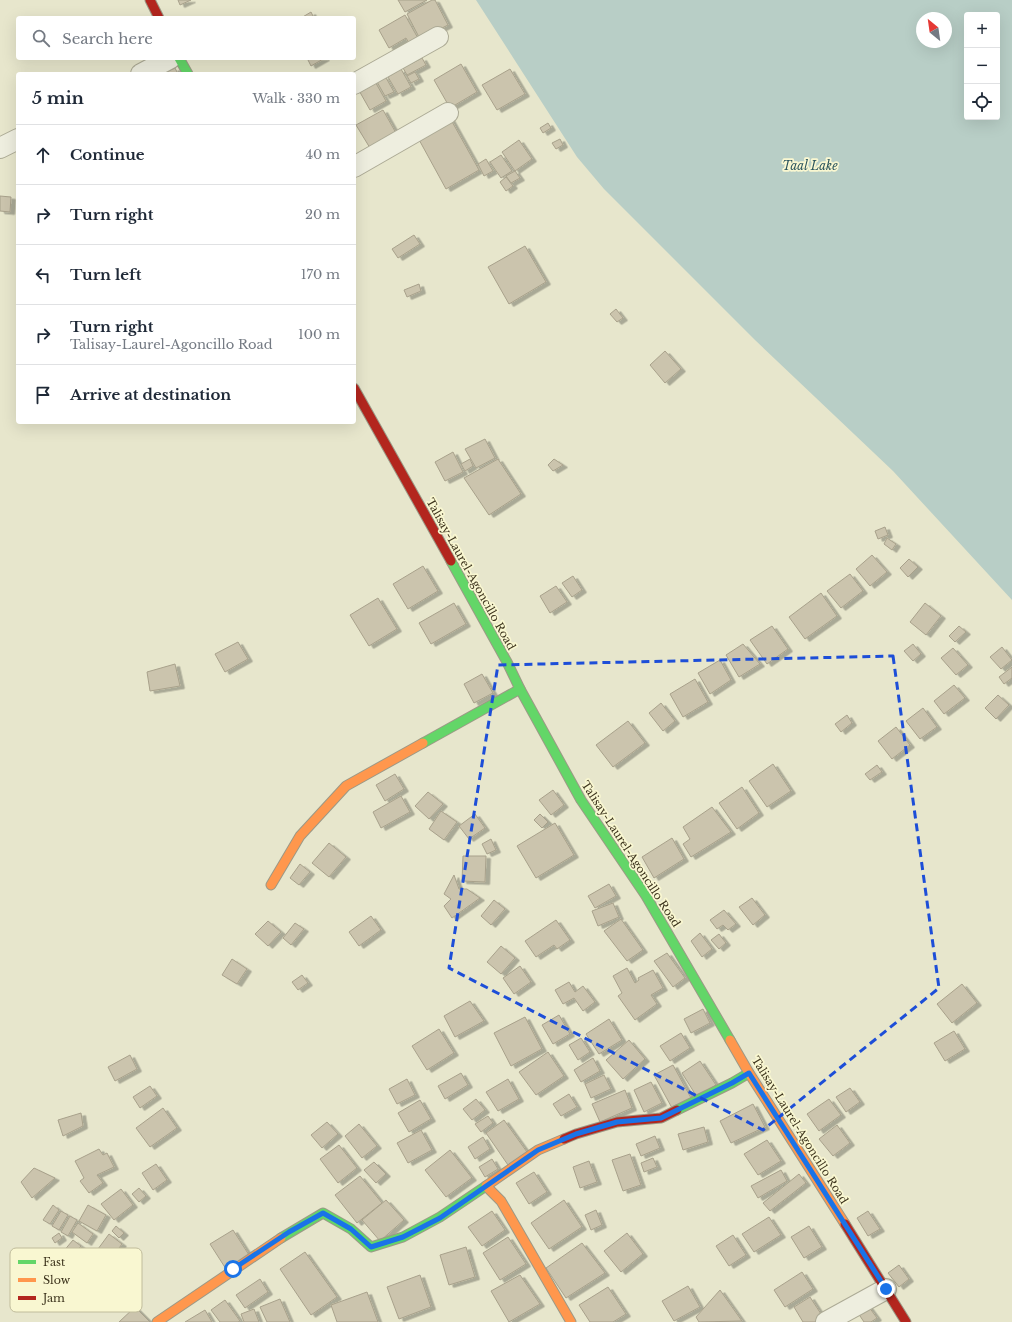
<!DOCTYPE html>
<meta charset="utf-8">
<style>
:root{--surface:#fff;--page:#f6f6f7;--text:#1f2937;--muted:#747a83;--line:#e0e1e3}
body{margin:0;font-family:"Libre Baskerville",serif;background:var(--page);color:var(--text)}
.controls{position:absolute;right:12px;top:12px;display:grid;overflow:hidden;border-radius:4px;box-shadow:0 4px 16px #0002}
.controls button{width:36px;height:36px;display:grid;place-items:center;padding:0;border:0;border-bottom:1px solid var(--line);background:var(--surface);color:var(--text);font:20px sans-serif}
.compass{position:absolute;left:916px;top:12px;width:36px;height:36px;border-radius:50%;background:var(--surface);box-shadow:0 4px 16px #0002;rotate:331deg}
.stop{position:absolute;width:12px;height:12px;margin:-9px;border:3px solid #1a73e8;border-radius:50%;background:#fff}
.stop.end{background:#1a73e8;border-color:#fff;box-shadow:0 1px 4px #0008}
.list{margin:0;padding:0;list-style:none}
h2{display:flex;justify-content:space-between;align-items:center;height:52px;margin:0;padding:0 16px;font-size:17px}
h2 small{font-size:13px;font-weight:400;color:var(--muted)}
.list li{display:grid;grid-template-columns:26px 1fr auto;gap:12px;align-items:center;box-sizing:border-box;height:60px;padding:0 16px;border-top:1px solid var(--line)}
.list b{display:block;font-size:15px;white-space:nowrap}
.list p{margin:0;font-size:13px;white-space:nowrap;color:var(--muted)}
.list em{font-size:13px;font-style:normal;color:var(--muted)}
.icon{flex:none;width:22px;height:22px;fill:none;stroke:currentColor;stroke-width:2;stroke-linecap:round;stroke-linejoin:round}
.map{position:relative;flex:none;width:1012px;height:1322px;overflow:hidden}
.search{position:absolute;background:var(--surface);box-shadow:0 4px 16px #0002;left:16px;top:16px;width:340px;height:44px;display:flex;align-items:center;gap:10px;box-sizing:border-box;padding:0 14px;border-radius:4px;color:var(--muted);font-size:15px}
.panel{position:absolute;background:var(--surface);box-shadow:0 4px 16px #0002;left:16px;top:72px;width:340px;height:352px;border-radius:4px}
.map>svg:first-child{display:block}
.water{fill:#b8cec6;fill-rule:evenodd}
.building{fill:#cbc4ad;stroke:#a8a18b;filter:url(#shadow)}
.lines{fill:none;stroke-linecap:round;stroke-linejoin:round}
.street-casing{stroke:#acaa95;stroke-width:22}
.fast-casing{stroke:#9c9986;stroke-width:11}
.slow-casing{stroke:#9c9986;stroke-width:11}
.jam-casing{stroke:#9c9986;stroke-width:11}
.street{stroke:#eeeedf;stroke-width:20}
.fast{stroke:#63d668;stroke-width:9}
.slow{stroke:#ff974d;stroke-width:9}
.jam{stroke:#b3261e;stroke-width:9}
.route{stroke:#1a73e8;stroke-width:5}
.marked{fill:none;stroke:#1d4ed8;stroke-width:3;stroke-dasharray:8 5;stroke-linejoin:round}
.labels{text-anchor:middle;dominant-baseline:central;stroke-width:3.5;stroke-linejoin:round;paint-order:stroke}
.street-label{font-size:11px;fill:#3c331c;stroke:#f9f7d1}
.water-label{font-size:12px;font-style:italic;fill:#2a545d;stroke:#f9f7d1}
.key{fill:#f9f7d1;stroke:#c0bc9b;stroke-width:1}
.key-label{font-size:11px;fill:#3c331c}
</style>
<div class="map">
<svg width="1012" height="1322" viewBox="0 0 1012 1322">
<defs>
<filter id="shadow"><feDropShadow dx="4.5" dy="2.5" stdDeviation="0" flood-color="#0004"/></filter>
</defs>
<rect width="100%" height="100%" fill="#e7e6cc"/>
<path class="water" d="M476,0h536v600l-119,-129 -138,-131 -151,-151 -27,-32zM967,15h30v102h-30zM922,18h24v24h-24z"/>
<g class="building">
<path d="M178,0h13l-11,5z"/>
<path d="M398,0h29l-22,12z"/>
<path d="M432,0h3l13,25 -28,14 -13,-25z"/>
<path d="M311,12l3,6h-13z"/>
<path d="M405,15l14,25 -9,5 -4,-7 -17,10 -10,-18z"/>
<path d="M307,58h18l-14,8z"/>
<path d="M422,58l4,7 -19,10 -4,-7z"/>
<path d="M461,64l16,28 -27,16 -16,-28z"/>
<path d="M175,68l3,6h-16z"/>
<path d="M401,69l10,18 -13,7 -10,-17z"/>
<path d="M510,69l15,25 -28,16 -15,-25z"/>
<path d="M415,72l4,7 -8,4 -4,-7z"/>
<path d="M385,76l9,16 -9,4 -9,-16z"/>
<path d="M373,78l13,23 -16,9 -13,-23z"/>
<path d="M383,110l13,23 -26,15 -14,-23z"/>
<path d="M450,118l29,52 -33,19 -29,-53z"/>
<path d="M548,123l3,5 -8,5 -3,-5z"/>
<path d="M560,139l3,6 -7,4 -4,-6z"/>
<path d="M519,140l13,19 -17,12 -13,-19z"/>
<path d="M501,155l11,16 -11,7 -11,-16z"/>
<path d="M486,159l7,12 -9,5 -6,-12z"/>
<path d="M515,171l5,7 -9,5 -5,-7z"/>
<path d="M506,177l7,9 -7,5 -6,-9z"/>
<path d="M0,196l11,1 -1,15 -10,-1z"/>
<path d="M414,235l6,9 -22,14 -6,-9z"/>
<path d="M525,246l21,36 -37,22 -21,-37z"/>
<path d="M419,284l2,7 -14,6 -3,-7z"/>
<path d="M616,309l7,9 -6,4 -7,-8z"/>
<path d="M665,351l16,18 -16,14 -15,-18z"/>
<path d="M485,439l10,19 -19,10 -11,-19z"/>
<path d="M453,452l10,20 -18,9 -10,-19z"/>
<path d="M470,459l3,7 -8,5 -4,-7z"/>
<path d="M498,459l23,35 -32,21 -25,-37z"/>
<path d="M554,459l9,6 -10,6 -5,-6z"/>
<path d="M885,527l3,8 -10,4 -3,-8z"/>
<path d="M887,538l9,6 -4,6 -8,-6z"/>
<path d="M872,555l15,17 -17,14 -14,-17z"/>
<path d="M909,559l9,8 -10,10 -8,-9z"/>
<path d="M423,566l15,25 -30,18 -15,-25z"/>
<path d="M850,574l13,17 -22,17 -14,-17z"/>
<path d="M573,576l9,14 -10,7 -10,-14z"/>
<path d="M556,586l11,16 -17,11 -10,-17z"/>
<path d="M821,593l16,23 -32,23 -16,-22z"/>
<path d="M378,598l19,31 -28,17 -19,-31z"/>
<path d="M454,603l12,21 -35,20 -12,-21z"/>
<path d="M925,603l16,13 -15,19 -16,-13z"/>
<path d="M772,626l16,23 -21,15 -17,-24z"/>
<path d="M959,626l7,6 -11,10 -6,-6z"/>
<path d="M238,642l10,17 -23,13 -10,-18z"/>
<path d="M743,644l17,20 -21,13 -13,-22z"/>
<path d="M913,644l8,10 -8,7 -9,-10z"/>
<path d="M1002,647l10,13 -11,9 -11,-12z"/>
<path d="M953,648l15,17 -12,10 -15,-17z"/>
<path d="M720,660l11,20 -21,14 -12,-21z"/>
<path d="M175,664l5,22 -30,5 -3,-19z"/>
<path d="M1012,667v11l-8,6 -5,-7z"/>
<path d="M482,674l11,19 -19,10 -10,-19z"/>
<path d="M695,679l13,23 -25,15 -13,-23z"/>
<path d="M954,685l11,13 -21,16 -10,-13z"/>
<path d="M998,695l11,10 -13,14 -11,-11z"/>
<path d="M661,703l14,18 -12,10 -14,-18z"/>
<path d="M923,708l14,19 -17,12 -14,-18z"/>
<path d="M847,715l5,8 -11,9 -6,-8z"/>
<path d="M628,721l17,22 -32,24 -17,-22z"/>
<path d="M896,727l14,18 -18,14 -14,-18z"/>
<path d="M773,764l18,27 -24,16 -18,-26z"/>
<path d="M877,765l5,7 -12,8 -5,-6z"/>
<path d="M395,774l9,15 -19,12 -9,-16z"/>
<path d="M742,787l17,26 -22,16 -18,-26z"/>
<path d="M553,790l11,15 -13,10 -12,-15z"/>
<path d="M428,792l15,12 -14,15 -14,-13z"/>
<path d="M401,796l9,16 -29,16 -8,-16z"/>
<path d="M712,807l19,25 -40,25 -8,-13 7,-5 -7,-12z"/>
<path d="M441,811l16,11 -13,18 -15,-11z"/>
<path d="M475,814l10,14 -16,11 -10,-13z"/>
<path d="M540,814l8,8 -6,6 -8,-8z"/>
<path d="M555,823l19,32 -38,23 -19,-32z"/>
<path d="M672,838l12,21 -30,19 -12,-21z"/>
<path d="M491,839l5,11 -9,4 -5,-10z"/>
<path d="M329,843l17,14 -17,20 -17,-14z"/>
<path d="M463,856h23l-1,26 -23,-1z"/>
<path d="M300,864l10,8 -11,13 -9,-7z"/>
<path d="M454,875l5,14h8l13,9 -28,20 -8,-12 7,-7 -7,-5z"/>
<path d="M609,884l7,12 -21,12 -7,-12z"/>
<path d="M752,898l13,17 -12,10 -14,-18z"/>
<path d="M494,900l11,9 -14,16 -10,-9z"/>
<path d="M613,903l6,14 -21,9 -6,-15z"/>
<path d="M724,910l12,14 -8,6 -5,-5 -6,4 -7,-9z"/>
<path d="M371,916l10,14 -22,16 -10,-14z"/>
<path d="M621,919l22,31 -16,11 -23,-30z"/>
<path d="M556,920l14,20 -13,9 -3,-4 -18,12 -11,-16z"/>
<path d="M268,921l13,11 -13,14 -13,-12z"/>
<path d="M295,923l9,6 -13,16 -8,-7z"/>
<path d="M700,933l12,16 -10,8 -11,-16z"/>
<path d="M719,934l7,9 -7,6 -8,-9z"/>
<path d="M501,946l14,12 -14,16 -14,-12z"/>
<path d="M667,953l18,25 -12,9 -19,-26z"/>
<path d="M232,959l15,10 -10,15 -15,-9z"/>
<path d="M520,966l11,16 -17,12 -11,-16z"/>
<path d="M627,968l8,15 4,-3 -1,-2 15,-8 10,18 -12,7 6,9 -22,16 -17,-24 4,-3 -9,-17z"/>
<path d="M302,975l6,8 -10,7 -6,-8z"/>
<path d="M569,982l6,10 8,-6 12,16 -12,9 -9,-13 -11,6 -8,-14z"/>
<path d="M962,984l15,19 -25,20 -15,-19z"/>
<path d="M470,1001l14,20 -29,16 -11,-21z"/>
<path d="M703,1009l7,14 -19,10 -7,-14z"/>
<path d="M559,1015l11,19 -17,10 -11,-19z"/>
<path d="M525,1017l17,32 -31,17 -17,-33z"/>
<path d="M609,1019l13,21 -23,14 -13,-20z"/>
<path d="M439,1029l15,24 -27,17 -15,-24z"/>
<path d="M954,1031l11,18 -20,12 -11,-18z"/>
<path d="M681,1033l9,15 -20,13 -10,-15z"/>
<path d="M581,1038l9,14 -12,8 -9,-15z"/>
<path d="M629,1040l16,19 -22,20 -17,-19z"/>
<path d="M548,1052l16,24 -28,19 -17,-23z"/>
<path d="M130,1055l7,14 -22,12 -7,-14z"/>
<path d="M593,1058l7,13 -19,11 -7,-12z"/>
<path d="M700,1061l16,24 -19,12 -15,-24z"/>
<path d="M673,1065l18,33 -19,10 -18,-33z"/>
<path d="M461,1073l7,12 -23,14 -7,-13z"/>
<path d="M604,1075l7,14 -20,9 -6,-14z"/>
<path d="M407,1079l8,16 -18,9 -8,-15z"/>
<path d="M508,1079l11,20 -21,12 -12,-19z"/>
<path d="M651,1082l11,21 -18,9 -10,-22z"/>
<path d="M150,1086l7,10 -17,12 -7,-11z"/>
<path d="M850,1088l10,14 -14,10 -10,-15z"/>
<path d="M625,1090l7,18 -32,14 -8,-18z"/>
<path d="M569,1094l8,13 -16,9 -8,-12z"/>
<path d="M476,1099l9,11 -13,10 -9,-11z"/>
<path d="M829,1099l12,16 -22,16 -12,-17z"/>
<path d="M420,1100l11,19 -22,13 -11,-19z"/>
<path d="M753,1104l12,23 -34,16 -11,-22z"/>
<path d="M163,1108l14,20 -27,19 -14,-19z"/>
<path d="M81,1113l2,13 -20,10 -5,-16z"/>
<path d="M488,1116l5,7 -12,9 -6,-8z"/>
<path d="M504,1120l23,32 -19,13 -22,-32z"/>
<path d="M327,1122l11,12 -16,14 -11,-13z"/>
<path d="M359,1124l18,22 -15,12 -17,-22z"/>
<path d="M837,1125l13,18 -17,13 -14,-17z"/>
<path d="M704,1127l4,15 -25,8 -5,-16z"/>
<path d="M421,1130l11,20 -24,13 -11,-20z"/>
<path d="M655,1136l5,12 -19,8 -5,-12z"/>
<path d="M483,1137l7,12 -15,10 -7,-12z"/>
<path d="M767,1140l14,21 -23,14 -14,-21z"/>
<path d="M339,1145l18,23 -19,15 -18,-24z"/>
<path d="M99,1149l4,6 4,-2 7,14 -17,8 6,8 -14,10 -9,-12 4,-3 -9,-17z"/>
<path d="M450,1150l22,28 -26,19 -21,-27z"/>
<path d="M630,1154l11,31 -18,6 -11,-31z"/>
<path d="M653,1158l4,9 -13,5 -3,-9z"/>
<path d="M492,1159l6,10 -13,8 -6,-10z"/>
<path d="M589,1161l8,21 -17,6 -7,-21z"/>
<path d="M374,1162l12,12 -10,9 -12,-13z"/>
<path d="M156,1164l11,16 -14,10 -11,-17z"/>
<path d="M34,1168l21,10 -23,20 -11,-16z"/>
<path d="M781,1170l6,11 -29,17 -7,-12z"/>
<path d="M534,1172l13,20 -18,12 -13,-21z"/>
<path d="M799,1174l7,9 -36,28 -7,-8z"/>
<path d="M360,1176l22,27 -25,20 -22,-28z"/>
<path d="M139,1188l7,8 -7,6 -7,-8z"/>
<path d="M121,1189l12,16 -19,15 -13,-16z"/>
<path d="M386,1200l18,20 -24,21 -18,-21z"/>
<path d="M564,1200l18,27 -33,22 -18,-26z"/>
<path d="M53,1205l6,5 -9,14 -7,-4z"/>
<path d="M88,1205l18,10 -9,16 -18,-10z"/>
<path d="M596,1210l6,15 -11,5 -6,-15z"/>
<path d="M61,1211l7,4 -9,15 -7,-4z"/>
<path d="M492,1211l13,19 -23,16 -14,-19z"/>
<path d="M868,1211l12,18 -12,7 -11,-18z"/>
<path d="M70,1216l7,4 -9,16 -7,-4z"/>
<path d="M769,1217l12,18 -27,17 -12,-18z"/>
<path d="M78,1223l15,11 -6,9 -15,-11z"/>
<path d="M116,1226l8,7 -5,5 -7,-7z"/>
<path d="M809,1226l13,21 -18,11 -13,-21z"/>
<path d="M233,1230l16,25 -23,14 -16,-25z"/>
<path d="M59,1233l3,5 -7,5 -3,-5z"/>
<path d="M627,1233l16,21 -22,18 -17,-21z"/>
<path d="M109,1234l13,10 -11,15 -13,-10z"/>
<path d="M733,1235l13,20 -17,11 -13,-20z"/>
<path d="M508,1237l18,27 -26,16 -17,-27z"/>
<path d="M73,1240l8,6 -12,14 -7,-7z"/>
<path d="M582,1243l23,30 -39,25 -20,-30z"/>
<path d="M466,1247l9,30 -26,8 -9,-30z"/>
<path d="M305,1252l32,45 -26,18 -31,-46z"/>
<path d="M899,1265l10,14 -10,8 -11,-14z"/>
<path d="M802,1272l11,17 -28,18 -11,-17z"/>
<path d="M420,1275l11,32 -32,12 -12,-32z"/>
<path d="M520,1275l20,29 -31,18 -18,-31z"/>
<path d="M260,1279l8,13 -23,16 -9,-13z"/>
<path d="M688,1286l12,21 -26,14 -12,-20z"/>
<path d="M608,1287l18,27 -13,8h-23l-11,-17z"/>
<path d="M720,1290l22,31 -43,1 -3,-5z"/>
<path d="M367,1292l11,30h-41l-6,-17z"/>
<path d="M810,1297l13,20 -7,5h-13l-9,-15z"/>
<path d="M280,1299l10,23h-23l-7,-15z"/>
<path d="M225,1300l15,21 -2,1h-18l-9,-12z"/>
<path d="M866,1303l11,15 -6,4h-7l-8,-12z"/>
<path d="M135,1307l15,15h-31z"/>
<path d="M254,1309l5,13h-15l-3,-8z"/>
<path d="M205,1310l7,12h-27z"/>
</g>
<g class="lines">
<defs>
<g id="street">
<path d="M141,74l30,-16"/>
<path d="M354,84l84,-47"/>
<path d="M0,148l18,-9"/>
<path d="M354,167l94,-54"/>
<path d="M826,1322l60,-33"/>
</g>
<g id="fast">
<path d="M179,58l9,16"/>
<path d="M451,561l56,101 13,27 61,111 65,96 84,144"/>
<path d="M423,743l97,-54"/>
<path d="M677,1110l55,-27 17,-10"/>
<path d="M281,1238l42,-25 28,16 20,18 32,-10 37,-20 46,-31"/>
</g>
<g id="slow">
<path d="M271,885l29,-49 46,-50 77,-43"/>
<path d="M730,1040l19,33 96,151"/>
<path d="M564,1139l-26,11 -52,36 15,15 70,121"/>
<path d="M157,1322l124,-84"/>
</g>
<g id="jam">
<path d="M150,0l9,18"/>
<path d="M354,388l97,173"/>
<path d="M564,1139l12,-5 41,-12 44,-4 16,-8"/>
<path d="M845,1224l61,98"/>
</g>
</defs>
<use href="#street" class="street-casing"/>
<use href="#fast" class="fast-casing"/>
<use href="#slow" class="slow-casing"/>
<use href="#jam" class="jam-casing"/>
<use href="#street" class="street"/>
<use href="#fast" class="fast"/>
<use href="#slow" class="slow"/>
<use href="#jam" class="jam"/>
</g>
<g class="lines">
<path class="route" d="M233,1269l56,-37 34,-19 28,16 20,18 32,-10 37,-19 98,-68 38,-16 41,-12 44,-4 71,-35 17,-10 137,216"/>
</g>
<path class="marked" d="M893,656l46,332 -176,142 -314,-162 49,-303z"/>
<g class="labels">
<g class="street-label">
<text transform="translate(471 574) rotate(61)">Talisay-Laurel-Agoncillo Road</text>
<text transform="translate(631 854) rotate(57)">Talisay-Laurel-Agoncillo Road</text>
<text transform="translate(800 1130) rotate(58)">Talisay-Laurel-Agoncillo Road</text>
</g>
<g class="water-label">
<text x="810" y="165">Taal Lake</text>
</g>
</g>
<rect x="10" y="1248" width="132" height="64" rx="6" class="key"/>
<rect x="18" y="1260" width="18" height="4" fill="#63d668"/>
<rect x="18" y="1278" width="18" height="4" fill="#ff974d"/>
<rect x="18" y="1296" width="18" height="4" fill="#b3261e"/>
<g class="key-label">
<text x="43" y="1266">Fast</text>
<text x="43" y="1284">Slow</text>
<text x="43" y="1302">Jam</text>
</g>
</svg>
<div class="controls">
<button>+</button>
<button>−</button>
<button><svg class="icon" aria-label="locate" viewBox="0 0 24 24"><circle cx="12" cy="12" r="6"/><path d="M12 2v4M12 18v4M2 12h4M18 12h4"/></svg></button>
</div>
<svg class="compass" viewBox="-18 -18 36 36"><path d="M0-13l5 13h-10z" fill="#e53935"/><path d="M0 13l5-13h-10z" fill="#747a83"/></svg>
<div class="stop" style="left:233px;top:1269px"></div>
<div class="stop end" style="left:886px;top:1289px"></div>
<div class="search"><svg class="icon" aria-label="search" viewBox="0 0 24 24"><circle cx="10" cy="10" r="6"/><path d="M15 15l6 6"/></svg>Search here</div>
<section class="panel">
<h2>5 min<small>Walk · 330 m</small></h2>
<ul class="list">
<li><svg class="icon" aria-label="ahead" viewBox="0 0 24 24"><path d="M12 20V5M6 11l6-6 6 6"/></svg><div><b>Continue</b></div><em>40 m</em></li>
<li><svg class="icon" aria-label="right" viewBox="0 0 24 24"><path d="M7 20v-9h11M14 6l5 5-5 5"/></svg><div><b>Turn right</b></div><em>20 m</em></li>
<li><svg class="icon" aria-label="left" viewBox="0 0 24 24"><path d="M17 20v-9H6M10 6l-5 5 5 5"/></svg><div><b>Turn left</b></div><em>170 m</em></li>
<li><svg class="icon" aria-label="right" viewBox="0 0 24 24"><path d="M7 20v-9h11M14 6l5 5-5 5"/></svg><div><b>Turn right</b><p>Talisay-Laurel-Agoncillo Road</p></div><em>100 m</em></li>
<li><svg class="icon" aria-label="arrive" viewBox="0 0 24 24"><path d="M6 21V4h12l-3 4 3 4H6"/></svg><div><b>Arrive at destination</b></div></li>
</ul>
</section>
</div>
